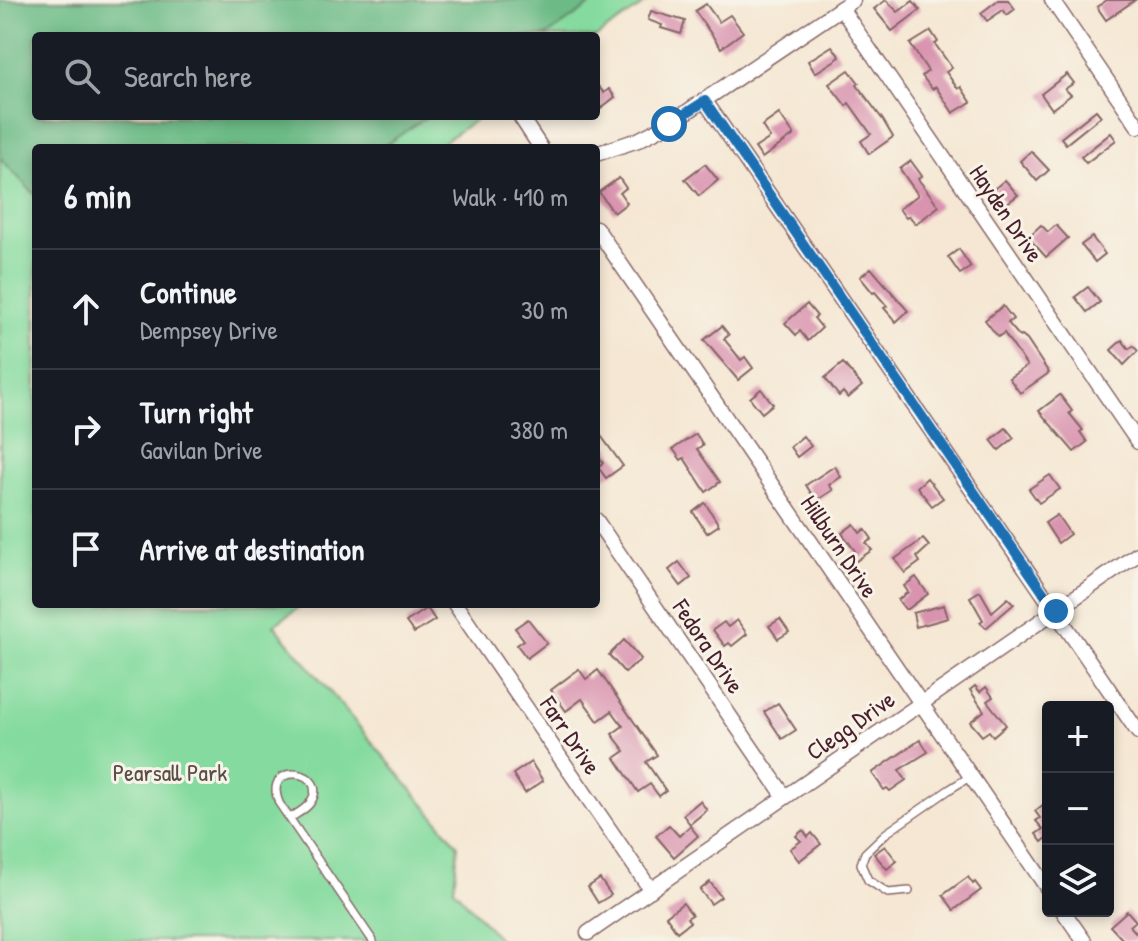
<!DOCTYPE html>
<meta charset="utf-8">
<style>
:root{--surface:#171b24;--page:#242831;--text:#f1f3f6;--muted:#9ea1a6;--line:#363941}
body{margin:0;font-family:"Patrick Hand",sans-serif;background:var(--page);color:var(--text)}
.controls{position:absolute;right:24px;bottom:24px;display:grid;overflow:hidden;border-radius:8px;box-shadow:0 4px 12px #0003}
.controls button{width:72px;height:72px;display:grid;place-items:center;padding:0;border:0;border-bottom:2px solid var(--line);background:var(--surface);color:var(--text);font:40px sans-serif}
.stop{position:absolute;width:24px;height:24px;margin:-18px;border:6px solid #1f6fb2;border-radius:50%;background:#fff}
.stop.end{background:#1f6fb2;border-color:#fff;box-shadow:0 2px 8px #0008}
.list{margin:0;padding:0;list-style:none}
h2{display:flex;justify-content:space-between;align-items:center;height:104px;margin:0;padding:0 32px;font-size:34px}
h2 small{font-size:26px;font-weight:400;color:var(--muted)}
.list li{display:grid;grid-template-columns:52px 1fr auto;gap:24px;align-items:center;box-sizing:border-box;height:120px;padding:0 32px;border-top:2px solid var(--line)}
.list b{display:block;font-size:30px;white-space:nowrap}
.list p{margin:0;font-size:26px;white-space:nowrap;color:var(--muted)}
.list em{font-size:26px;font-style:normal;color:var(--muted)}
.icon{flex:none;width:44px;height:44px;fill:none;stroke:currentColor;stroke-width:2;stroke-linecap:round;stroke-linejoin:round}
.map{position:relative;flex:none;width:1138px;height:941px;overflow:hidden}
.search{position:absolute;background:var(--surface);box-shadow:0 4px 12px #0003;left:32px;top:32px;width:568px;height:88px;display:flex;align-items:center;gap:20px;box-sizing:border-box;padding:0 28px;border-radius:8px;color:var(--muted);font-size:30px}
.panel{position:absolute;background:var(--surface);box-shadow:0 4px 12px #0003;left:32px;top:144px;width:568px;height:464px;border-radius:8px}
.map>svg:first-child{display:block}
.green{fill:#85db9f;stroke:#687d65;stroke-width:2}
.forest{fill:#6cbb86;stroke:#5b6d58;stroke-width:2}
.building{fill:#d993af}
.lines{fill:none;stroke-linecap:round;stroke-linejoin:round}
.service-casing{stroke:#866566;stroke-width:10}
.minor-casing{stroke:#866566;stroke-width:17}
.path{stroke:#866566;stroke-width:2;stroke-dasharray:6 6;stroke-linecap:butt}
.service{stroke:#fff;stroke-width:7}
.minor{stroke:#fff;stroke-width:14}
.route{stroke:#1f6fb2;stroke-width:10}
.labels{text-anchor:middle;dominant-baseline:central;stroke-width:6;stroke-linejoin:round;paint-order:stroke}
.street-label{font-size:24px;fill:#4a1f2b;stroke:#f7f3e8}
.park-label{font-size:24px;fill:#594e48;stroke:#f7f3e8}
</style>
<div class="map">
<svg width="1138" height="941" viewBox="0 0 1138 941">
<rect width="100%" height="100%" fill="#f7f3e8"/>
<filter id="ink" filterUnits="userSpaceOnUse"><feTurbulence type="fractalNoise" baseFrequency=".0125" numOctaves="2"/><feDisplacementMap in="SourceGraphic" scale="16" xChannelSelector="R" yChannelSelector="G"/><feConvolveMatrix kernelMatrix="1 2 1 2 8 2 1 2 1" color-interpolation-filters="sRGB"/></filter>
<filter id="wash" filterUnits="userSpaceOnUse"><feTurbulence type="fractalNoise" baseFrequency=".006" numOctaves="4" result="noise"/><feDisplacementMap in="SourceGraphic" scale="32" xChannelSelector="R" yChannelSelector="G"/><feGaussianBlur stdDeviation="1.8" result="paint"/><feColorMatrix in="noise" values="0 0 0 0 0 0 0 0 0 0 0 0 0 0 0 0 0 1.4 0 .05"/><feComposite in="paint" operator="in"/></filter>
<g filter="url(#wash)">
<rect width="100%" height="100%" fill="#f5e7d3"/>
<path class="green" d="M0,0h650l-54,37 -560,-1v80h445l-47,32h-398v456h268l-30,21 184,220 -4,44 47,52h-501z"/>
<path class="forest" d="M0,0h598l-52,36h-510v80h392l-47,32h-345v48l-36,-38z"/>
<g id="blocks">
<g class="building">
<path d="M886,0l12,12 15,-11 7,9 -28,21 -18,-22z"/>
<path d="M998,0h10l7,9 -8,6 -4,-5 -16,11 -6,-8z"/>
<path d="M1107,0h28l-29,20 -9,-13z"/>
<path d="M706,4l13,18 11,-7 13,17 -22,16 -26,-37z"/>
<path d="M651,11l34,10 -4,13 -20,-6 1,-3 -14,-5z"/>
<path d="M931,31l7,11 -3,2 17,24 -6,4 12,17 3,-2 10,15 -18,11 -17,-26 -4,2 -10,-13 6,-5 -18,-27z"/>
<path d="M832,46l8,11 -25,16 -7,-12z"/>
<path d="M849,70l10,13 -2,2 26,35 10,17 -24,17 -8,-13 10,-7 -22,-31 -3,3 -17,-22z"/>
<path d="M1067,74l7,9 -9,6 6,6 -19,14 -11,-15z"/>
<path d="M596,84l8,9 5,-4 6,8 -19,15z"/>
<path d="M1096,110l5,6 -35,28 -5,-6z"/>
<path d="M779,114l15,21 -32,23 -7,-10 15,-10 -8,-12z"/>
<path d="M1111,133l5,7 -30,23 -5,-6z"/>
<path d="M1031,151l18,19 -12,11 -17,-20z"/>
<path d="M911,161l11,15 -4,3 21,27 -23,18 -7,-8 -3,2 -7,-9 19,-14 -18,-26z"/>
<path d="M705,164l13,16 -19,16 -14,-17z"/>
<path d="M619,178l7,10 -6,5 7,10 -13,10 -15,-21z"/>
<path d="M1005,180l13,15 -12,9 -12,-15z"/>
<path d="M1041,225l7,7 8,-7 12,13 -22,19 -18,-20z"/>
<path d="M1092,237l13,17 -10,8 -14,-17z"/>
<path d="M959,249l12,18 -11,7 -12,-17z"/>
<path d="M871,268l37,43 -12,11 -12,-14 3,-2 -12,-14 -2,1 -13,-16z"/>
<path d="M1088,287l12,15 -13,10 -12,-15z"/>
<path d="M807,304l10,12 -3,2 8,10 -14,13 -8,-10 -4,4 -11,-12z"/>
<path d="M1003,306l10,13 -5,4 12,14 2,-1 5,4 22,33 -29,20 -11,-15 18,-12 -23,-33 -6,4 -13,-17z"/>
<path d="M722,326l7,9 -5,4 17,21 4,-3 8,11 -15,12 -34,-40z"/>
<path d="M1122,340l7,9 4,-3 5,5 -14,14 -13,-15z"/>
<path d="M843,363l19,23 -14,12 -5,-6 -4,4 -14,-18z"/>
<path d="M761,389l12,15 -11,9 -12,-15z"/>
<path d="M1060,395l12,16 -3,2 14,17 -3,2 7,10 -13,10 -35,-41z"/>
<path d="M1006,428l8,10 -15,12 -8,-10z"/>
<path d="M596,429l27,37 -17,12 -8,-11 5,-4 -7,-10z"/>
<path d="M696,434l7,11 -6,4 23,33 -14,10 -22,-34 -3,2 -8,-11z"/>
<path d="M803,436l8,10 -14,11 -7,-10z"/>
<path d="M835,466l6,11 -12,8 4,5 -17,11 -10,-16z"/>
<path d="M1050,475l10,14 -21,14 -10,-14z"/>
<path d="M927,478l16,20 -11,8 -15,-19z"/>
<path d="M705,503l14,22 -12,8 -14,-21z"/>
<path d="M1057,515l13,19 -12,9 -13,-20z"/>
<path d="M854,524l6,9 5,-4 7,10 -6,4 6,7 -16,11 -5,-7 4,-3 -13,-18z"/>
<path d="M923,539l6,7 -12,11 3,5 -15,11 -10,-14z"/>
<path d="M679,562l12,16 -10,8 -12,-16z"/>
<path d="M916,577l12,17 -20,15h-3l-7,-9 10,-8 -4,-6z"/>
<path d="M980,591l12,21 16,-14 6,6 -28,24 -6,-6 3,-2 -13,-23z"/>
<path d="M944,605l4,13 -32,9 -3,-14z"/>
<path d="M427,608l8,12 -21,13 -8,-11z"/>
<path d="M528,619l19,24 -20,15 -10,-13 7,-5 -9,-12z"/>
<path d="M780,619l9,13 -11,7 -9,-13z"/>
<path d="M737,620l10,14 -15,12 -3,-3 -4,3 -12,-16 11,-8 4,5z"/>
<path d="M624,640l17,19 -16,14 -16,-18z"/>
<path d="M579,669l7,10 12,-9 59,85 -11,7 20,29 -7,5 -9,-12 -12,8 -23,-34 10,-7 -13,-17 11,-8 -11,-15 -14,10 -16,-22 -16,12 -15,-21z"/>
<path d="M975,686l5,6 6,-5 7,10 -6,4 19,24 -13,11 -4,-5 -7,5 -12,-14 14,-11 -14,-21z"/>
<path d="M778,703l18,27 -14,9 -18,-27z"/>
<path d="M920,740l8,12 -29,18 7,10 -16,11 -3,-3 -3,2 -12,-17z"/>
<path d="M531,762l12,19 -18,12 -12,-19z"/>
<path d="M700,801l7,9 -17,14 -7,-9z"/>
<path d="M1048,801v36l-6,5 -6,-8 7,-5 -7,-8 4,-3 -5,-7z"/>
<path d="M669,825l10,11 11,-10 8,10 -24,21 -18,-21z"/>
<path d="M803,830l5,7 4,-4 9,11 -22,17 -9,-12 11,-8 -5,-5z"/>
<path d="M885,846l12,15 -10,8 -13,-15z"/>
<path d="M968,877l5,7 2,-2 6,8 -27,20 -11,-15z"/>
<path d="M600,879l11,16 -13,8 -10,-16z"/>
<path d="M710,882l11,15 -10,7 -11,-14z"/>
<path d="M683,903l9,12 -5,3 3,4 -13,10 -11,-16z"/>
<path d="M1127,911l9,10 -6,5 8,9v6h-14l-14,-15z"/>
</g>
</g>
</g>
<g filter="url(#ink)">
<use href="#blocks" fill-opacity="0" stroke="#866566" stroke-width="2"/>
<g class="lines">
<defs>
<g id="service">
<path d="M290,818c6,-4 15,-8 20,-15 23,-33 -49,-44 -31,0l94,138"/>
<path d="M909,891l-21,2 -20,-13 -7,-16 4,-11 20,-19 65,-45 21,-13"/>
</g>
<g id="minor">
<path d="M1052,0l86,126"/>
<path d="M841,8l297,434"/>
<path d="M705,101l433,631"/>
<path d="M520,116l21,32"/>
<path d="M596,154l42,-14 31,-16 184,-124"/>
<path d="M596,228l452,661"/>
<path d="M596,520l189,277"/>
<path d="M455,604l196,286"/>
<path d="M1063,911l21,30"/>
<path d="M588,933l550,-379"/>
</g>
</defs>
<use href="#service" class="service-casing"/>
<use href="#minor" class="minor-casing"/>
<path class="path" d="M207,607v-3"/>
<use href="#service" class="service"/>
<use href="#minor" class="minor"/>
</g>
</g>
<g class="lines" filter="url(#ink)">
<path class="route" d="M669,124l36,-23 351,510"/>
</g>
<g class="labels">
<g class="street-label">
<text transform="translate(1007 213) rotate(56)">Hayden Drive</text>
<text transform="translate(840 546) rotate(56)">Hillburn Drive</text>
<text transform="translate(709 646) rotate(56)">Fedora Drive</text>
<text transform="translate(850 725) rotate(-35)">Clegg Drive</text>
<text transform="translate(571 735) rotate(56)">Farr Drive</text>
</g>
<g class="park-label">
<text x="170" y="772">Pearsall Park</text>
</g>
</g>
</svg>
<div class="controls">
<button>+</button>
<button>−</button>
<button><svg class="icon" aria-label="layers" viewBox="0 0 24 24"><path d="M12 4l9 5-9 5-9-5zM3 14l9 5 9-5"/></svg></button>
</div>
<div class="stop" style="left:669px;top:124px"></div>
<div class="stop end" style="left:1056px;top:611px"></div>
<div class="search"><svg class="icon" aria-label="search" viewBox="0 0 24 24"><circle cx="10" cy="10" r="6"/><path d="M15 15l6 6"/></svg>Search here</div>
<section class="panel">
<h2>6 min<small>Walk · 410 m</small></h2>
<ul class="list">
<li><svg class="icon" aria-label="ahead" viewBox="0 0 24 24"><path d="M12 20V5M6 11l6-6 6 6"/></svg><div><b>Continue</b><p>Dempsey Drive</p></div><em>30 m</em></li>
<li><svg class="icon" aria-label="right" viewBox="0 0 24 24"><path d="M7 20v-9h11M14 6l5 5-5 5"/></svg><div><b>Turn right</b><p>Gavilan Drive</p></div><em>380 m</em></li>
<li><svg class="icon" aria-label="arrive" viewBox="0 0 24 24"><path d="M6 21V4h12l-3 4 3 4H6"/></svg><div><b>Arrive at destination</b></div></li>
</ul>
</section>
</div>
